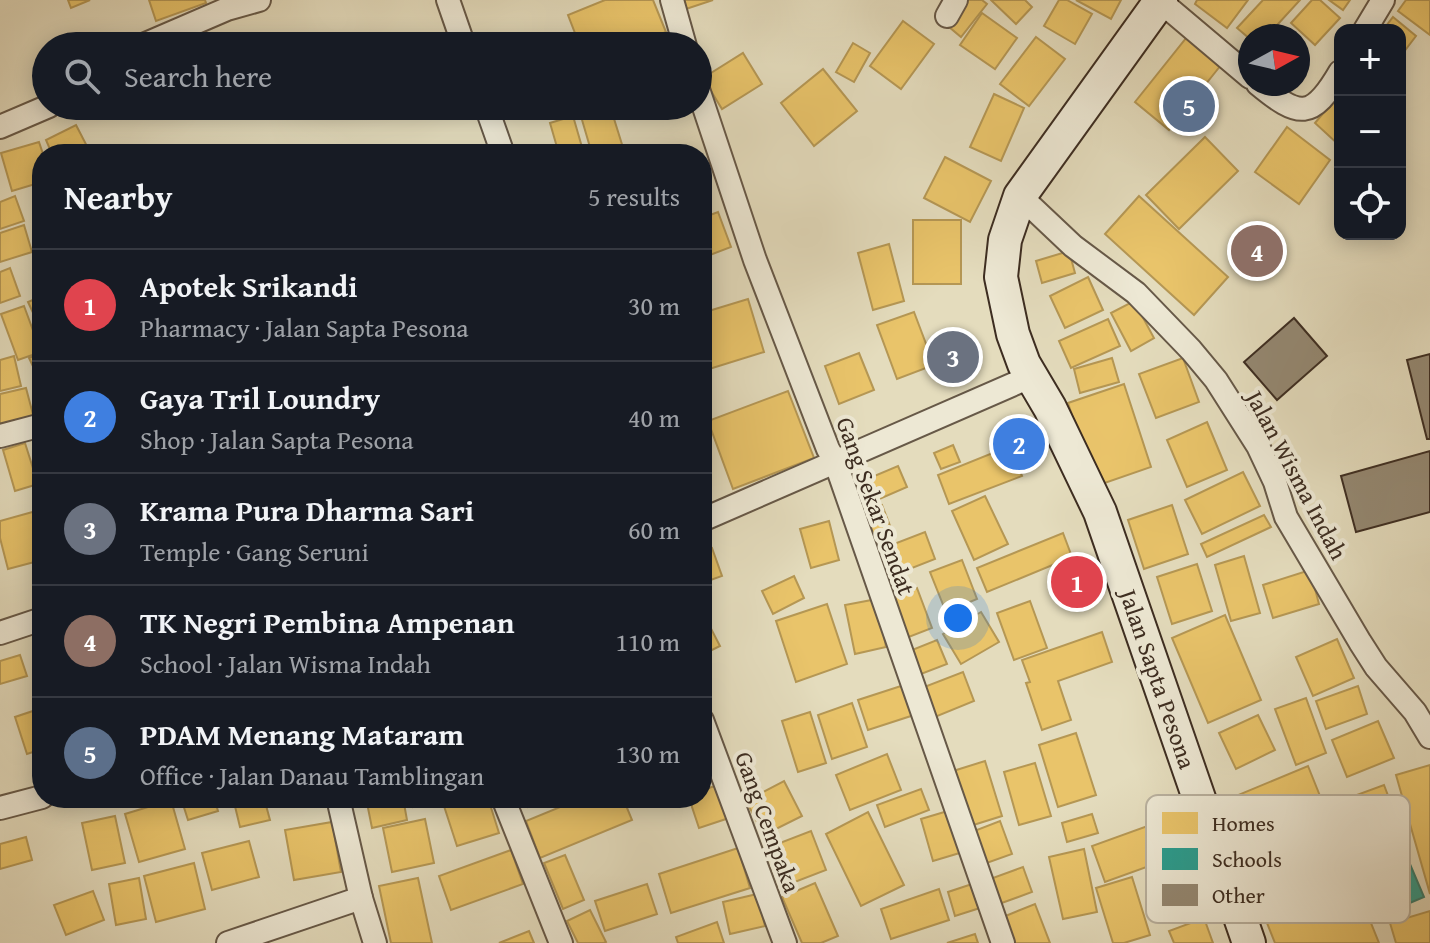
<!DOCTYPE html>
<meta charset="utf-8">
<style>
:root{--surface:#171b24;--page:#20242c;--text:#f1f3f6;--muted:#9ea1a6;--line:#363941;--accent:#db2777}
body{margin:0;font-family:"Gentium Book Plus",serif;background:var(--page);color:var(--text)}
.controls{position:absolute;right:24px;top:24px;display:grid;overflow:hidden;border-radius:16px;box-shadow:0 4px 20px #0003}
.controls button{width:72px;height:72px;display:grid;place-items:center;padding:0;border:0;border-bottom:2px solid var(--line);background:var(--surface);color:var(--text);font:40px sans-serif}
.compass{position:absolute;left:1238px;top:24px;width:72px;height:72px;border-radius:50%;background:var(--surface);box-shadow:0 4px 20px #0003;rotate:82deg}
.you{position:absolute;left:958px;top:618px;width:28px;height:28px;margin:-20px;border:6px solid #fff;border-radius:50%;background:#1a73e8;box-shadow:0 0 0 12px #1a73e833}
.badge{display:grid;place-items:center;width:52px;height:52px;border-radius:50%;background:var(--accent);color:#fff;font-size:26px;font-weight:700}
.pin{position:absolute;translate:-50% -50%;border:4px solid #fff;box-shadow:0 2px 8px #0006}
.list{margin:0;padding:0;list-style:none}
h2{display:flex;justify-content:space-between;align-items:center;height:104px;margin:0;padding:0 32px;font-size:34px}
h2 small{font-size:26px;font-weight:400;color:var(--muted)}
.list li{display:grid;grid-template-columns:52px 1fr auto;gap:24px;align-items:center;box-sizing:border-box;height:112px;padding:0 32px;border-top:2px solid var(--line)}
.list b{display:block;font-size:30px;white-space:nowrap}
.list p{margin:0;font-size:26px;white-space:nowrap;color:var(--muted)}
.list em{font-size:26px;font-style:normal;color:var(--muted)}
.icon{flex:none;width:44px;height:44px;fill:none;stroke:currentColor;stroke-width:2;stroke-linecap:round;stroke-linejoin:round}
.map{position:relative;flex:none;width:1430px;height:943px;overflow:hidden}
.search{position:absolute;background:var(--surface);box-shadow:0 4px 20px #0003;left:32px;top:32px;width:680px;height:88px;display:flex;align-items:center;gap:20px;box-sizing:border-box;padding:0 28px;border-radius:44px;color:var(--muted);font-size:30px}
.panel{position:absolute;background:var(--surface);box-shadow:0 4px 20px #0003;left:32px;top:144px;width:680px;height:664px;border-radius:32px}
.map>svg:first-child{display:block}
.homes{fill:#e9c46a;stroke:#b59754;stroke-width:2}
.schools{fill:#2a9d8f;stroke:#307b6e;stroke-width:2}
.building{fill:#948872;stroke:#3d2d21;stroke-width:2}
.lines{fill:none;stroke-linecap:round;stroke-linejoin:round}
.street-casing{stroke:#675948;stroke-width:26}
.secondary-casing{stroke:#3d2d21;stroke-width:36}
.street{stroke:#ede8d4;stroke-width:22}
.secondary{stroke:#ede8d4;stroke-width:32}
.labels{text-anchor:middle;dominant-baseline:central;stroke-width:8;stroke-linejoin:round;paint-order:stroke}
.street-label{font-size:24px;fill:#3d2d21;stroke:#ede8d4}
.key{fill:#ede8d4;stroke:#b8b09e;stroke-width:2}
.key-label{font-size:22px;fill:#3d2d21}
</style>
<div class="map">
<svg width="1430" height="943" viewBox="0 0 1430 943">
<rect width="100%" height="100%" fill="#e4dcbd"/>
<filter id="stains"><feTurbulence type="fractalNoise" baseFrequency=".0025" numOctaves="4"/><feColorMatrix values="0 0 0 0 .2 0 0 0 0 .09 0 0 0 0 .02 0 0 0 .5 -.17"/></filter>
<radialGradient id="worn" r=".72"><stop offset=".6" stop-color="#630" stop-opacity="0"/><stop offset="1" stop-color="#630" stop-opacity=".3"/></radialGradient>
<g class="homes">
<path d="M68,0h22l-19,8z"/>
<path d="M149,0h56l1,3 -50,18z"/>
<path d="M605,0h48l13,32 -34,14h-52l-12,-31z"/>
<path d="M680,0h33l-30,10z"/>
<path d="M959,0h23l5,4 -26,33 -19,-16z"/>
<path d="M991,0h34l7,7 -16,17z"/>
<path d="M1059,0h8l25,14 -17,30 -31,-18z"/>
<path d="M1076,0h45l-10,19z"/>
<path d="M1197,0h51l-21,28 -32,-24z"/>
<path d="M1263,0h37l-33,36h-17v3l-13,-11z"/>
<path d="M1312,0h8l20,18 -25,27 -24,-22z"/>
<path d="M1329,0h21l-7,10z"/>
<path d="M1406,0h24v35l-32,-24z"/>
<path d="M982,13l35,25 -22,31 -35,-24z"/>
<path d="M1393,17l23,19 -16,21v-27h-17z"/>
<path d="M903,21l31,23 -33,45 -31,-23z"/>
<path d="M1036,37l29,22 -36,47 -29,-22z"/>
<path d="M1187,37l34,28 -52,65 -34,-28z"/>
<path d="M853,43l17,10 -16,29 -18,-10z"/>
<path d="M743,53l19,31 -40,25 -19,-31z"/>
<path d="M823,69l34,42 -43,35 -33,-43z"/>
<path d="M994,94l30,14 -23,53 -31,-14z"/>
<path d="M1335,99l5,4v43l-25,-23z"/>
<path d="M602,106h8l15,48h-33l-12,-41z"/>
<path d="M573,116l11,38h-25l-9,-31z"/>
<path d="M76,125l15,29h-39l-6,-14z"/>
<path d="M1287,127l43,33 -31,44 -44,-32z"/>
<path d="M1205,137l33,34 -59,58 -33,-34z"/>
<path d="M39,142l4,12 -1,28 -30,9 -11,-38z"/>
<path d="M945,157l46,24 -21,41 -46,-24z"/>
<path d="M15,196l9,25 -24,8v-27z"/>
<path d="M1139,196l89,81 -34,38 -89,-81z"/>
<path d="M718,212l13,35 -29,11v-40z"/>
<rect x="913" y="220" width="48" height="64"/>
<path d="M24,225l8,27 -32,10v-29z"/>
<path d="M889,244l15,57 -31,9 -15,-57z"/>
<path d="M1069,251l6,22 -33,10 -6,-22z"/>
<path d="M10,268l10,28 -20,7v-31z"/>
<path d="M1088,277l15,33 -38,18 -15,-32z"/>
<path d="M42,296v36l-14,-30z"/>
<path d="M748,299l16,53 -58,18 -4,-12v-45z"/>
<path d="M1134,301l20,37 -23,13 -20,-38z"/>
<path d="M24,306l17,46 -23,8 -17,-46z"/>
<path d="M914,312l20,53 -37,14 -20,-54z"/>
<path d="M1108,319l12,27 -49,22 -12,-27z"/>
<path d="M42,352v33l-13,-27z"/>
<path d="M859,353l15,37 -35,14 -14,-38z"/>
<path d="M14,356l7,30 -21,5v-31z"/>
<path d="M1112,358l7,24 -39,11 -6,-24z"/>
<path d="M1183,358l16,44 -43,16 -17,-44z"/>
<path d="M1124,384l27,83 -55,19 -28,-83z"/>
<path d="M26,388l9,34 -35,9v-37z"/>
<path d="M788,391l26,67 -81,31 -25,-68z"/>
<path d="M1207,422l20,48 -40,17 -20,-47z"/>
<path d="M25,443l13,41 -23,7 -12,-41z"/>
<path d="M953,445l7,17 -19,7 -7,-16z"/>
<path d="M1010,446l12,30 -73,28 -11,-29z"/>
<path d="M898,466l9,21 -39,17 -8,-22z"/>
<path d="M1243,472l17,34 -58,28 -17,-34z"/>
<path d="M985,496l23,48 -34,16 -22,-49z"/>
<path d="M882,505l10,26 -26,10 -10,-26z"/>
<path d="M1172,505l16,49 -44,15 -16,-49z"/>
<path d="M36,511l6,23v26l-34,9 -8,-31v-17z"/>
<path d="M1264,515l7,12 -64,30 -6,-13z"/>
<path d="M829,521l10,39 -28,8 -11,-39z"/>
<path d="M925,532l10,27 -56,22 -11,-27z"/>
<path d="M1063,533l9,24 -85,35 -10,-24z"/>
<path d="M712,548l10,28 -20,7v-32z"/>
<path d="M1244,556l16,57 -29,8 -16,-56z"/>
<path d="M962,560l15,39 -31,13 -16,-40z"/>
<path d="M1197,564l15,47 -40,13 -15,-47z"/>
<path d="M1310,570l9,34 -46,14 -10,-33z"/>
<path d="M794,576l10,22 -31,16 -11,-23z"/>
<path d="M917,588l15,40 -31,12 -14,-41z"/>
<path d="M877,599l9,48 -31,7 -10,-49z"/>
<path d="M1030,601l17,47 -33,12 -17,-47z"/>
<path d="M827,604l20,60 -51,18 -20,-61z"/>
<path d="M981,612l18,30 -38,22 -18,-30z"/>
<path d="M1225,615l36,85 -53,23 -36,-85z"/>
<path d="M705,617l15,29 -18,9v-36z"/>
<path d="M1102,632l10,30 -54,19 13,39 -29,10 -16,-47 4,-1 -8,-22z"/>
<path d="M1337,639l17,39 -41,18 -17,-39z"/>
<path d="M937,640l10,24 -26,10 -9,-24z"/>
<path d="M20,655l7,21 -27,8v-23z"/>
<path d="M42,660v19h-1l-6,-16z"/>
<path d="M963,672l11,29 -44,18 -11,-30z"/>
<path d="M904,685l10,30 -46,15 -10,-30z"/>
<path d="M1358,686l9,28 -41,15 -10,-28z"/>
<path d="M1306,698l20,55 -30,12 -21,-56z"/>
<path d="M852,703l15,44 -35,12 -14,-44z"/>
<path d="M42,708v41l-15,5 -12,-37z"/>
<path d="M810,712l16,51 -28,9 -16,-51z"/>
<path d="M1258,715l17,35 -39,19 -17,-36z"/>
<path d="M1378,721l16,37 -47,19 -15,-37z"/>
<path d="M1076,733l20,62 -38,12 -19,-62z"/>
<path d="M887,754l14,36 -51,20 -14,-35z"/>
<path d="M985,761l17,55 -35,11 -17,-55z"/>
<path d="M1035,763l16,53 -32,9 -15,-53z"/>
<path d="M1430,765v129l-34,-119z"/>
<path d="M1308,766l71,177h-104l-56,-140z"/>
<path d="M784,781l18,35 -38,19 -18,-34z"/>
<path d="M725,783l10,33 -36,12 -10,-30h13v-8z"/>
<path d="M1384,785l14,37 -52,19 -14,-37z"/>
<path d="M921,789l8,21 -44,17 -8,-22z"/>
<path d="M181,798h33l4,13 -30,9z"/>
<path d="M233,798h31l6,22 -30,7z"/>
<path d="M366,798h37l4,22 -35,8z"/>
<path d="M410,798h29l-26,9z"/>
<path d="M461,798h27l11,35 -42,13 -14,-43z"/>
<path d="M524,798h24l-20,9z"/>
<path d="M582,798h41l9,22 -92,38 -14,-37z"/>
<path d="M171,800l14,49 -46,13 -14,-48z"/>
<path d="M951,810l12,42 -30,9 -12,-42z"/>
<path d="M868,812l36,73 -43,21 -35,-72z"/>
<path d="M1092,814l6,19 -31,9 -5,-19z"/>
<path d="M1178,815l13,36 -86,31 -13,-36z"/>
<path d="M115,816l10,47 -33,7 -10,-47z"/>
<path d="M425,819l9,44 -42,9 -9,-44z"/>
<path d="M1000,821l12,33 -31,11 -12,-32z"/>
<path d="M332,822l9,50 -47,8 -9,-50z"/>
<path d="M811,831l15,39 -39,15 -15,-39z"/>
<path d="M26,837l6,23 -32,9v-25z"/>
<path d="M249,841l10,36 -47,13 -10,-37z"/>
<path d="M738,848l12,40 -79,25 -12,-39z"/>
<path d="M1084,849l13,63 -34,7 -14,-62z"/>
<path d="M511,850l12,34 -72,26 -12,-34z"/>
<path d="M565,855l19,45 -21,9 -19,-46z"/>
<path d="M194,863l11,46 -49,13 -12,-46z"/>
<path d="M1023,867l9,25 -33,12 -9,-25z"/>
<path d="M1132,877l18,58 -26,8h-11l-17,-55z"/>
<path d="M139,878l7,41 -30,6 -7,-41z"/>
<path d="M418,878l14,65h-41l-12,-57z"/>
<path d="M815,883l23,53 -17,7h-19l-20,-46z"/>
<path d="M975,883l8,24 -28,9 -7,-24z"/>
<path d="M647,884l10,30 -52,17 -10,-30z"/>
<path d="M939,889l10,31 -58,19 -10,-30z"/>
<path d="M93,891l11,29 -38,15 -12,-30z"/>
<path d="M757,894l8,32 -35,8 -7,-32z"/>
<path d="M1035,904l15,39h-43l-9,-24z"/>
<path d="M590,910l16,32 -2,1h-26l-11,-22z"/>
<path d="M1430,911v32h-34l-6,-20z"/>
<path d="M1204,918l9,25h-39l-5,-12z"/>
<path d="M717,922l7,21h-46l-2,-6z"/>
<path d="M529,931l5,12h-35z"/>
<path d="M975,934l3,9h-31z"/>
</g>
<path class="schools" d="M1395,829l29,68 -47,20 -29,-68z"/>
<g class="building">
<path d="M1294,318l33,38 -50,44 -33,-38z"/>
<path d="M1430,354v85h-3l-20,-79z"/>
<path d="M1430,451v61l-74,20 -15,-56z"/>
</g>
<g class="lines">
<defs>
<g id="street">
<path d="M448,0l16,46"/>
<path d="M672,0l13,46"/>
<path d="M1160,1l90,76"/>
<path d="M947,16l9,-16"/>
<path d="M1365,30l18,-30"/>
<path d="M141,46l86,-37 32,-9"/>
<path d="M1258,84c41,34 54,36 82,-12"/>
<path d="M698,89l57,171 73,189 7,12 168,482"/>
<path d="M486,106l17,48"/>
<path d="M0,127l49,-21"/>
<path d="M1020,196l53,50 63,47 55,57 25,30 42,66 17,36 11,35 74,125 16,25 39,45 15,25"/>
<path d="M0,436l42,-11"/>
<path d="M702,520l328,-143"/>
<path d="M0,633l42,-14"/>
<path d="M702,720l83,223"/>
<path d="M338,798l23,100 14,45"/>
<path d="M503,798l58,145"/>
<path d="M0,808l42,-11"/>
<path d="M228,943l133,-45"/>
</g>
<path id="secondary" d="M1161,0l-141,196 -15,44 -4,37 12,57 11,30 26,44 50,104 149,431"/>
</defs>
<use href="#street" class="street-casing"/>
<use href="#secondary" class="secondary-casing"/>
<use href="#street" class="street"/>
<use href="#secondary" class="secondary"/>
</g>
<g class="labels">
<g class="street-label">
<text transform="translate(1297 475) rotate(62)">Jalan Wisma Indah</text>
<text transform="translate(876 506) rotate(70)">Gang Sekar Sendat</text>
<text transform="translate(1158 679) rotate(71)">Jalan Sapta Pesona</text>
<text transform="translate(768 822) rotate(70)">Gang Cempaka</text>
</g>
</g>
<rect x="1146" y="795" width="264" height="128" rx="12" class="key"/>
<rect x="1162" y="812" width="36" height="22" fill="#e9c46a"/>
<rect x="1162" y="848" width="36" height="22" fill="#2a9d8f"/>
<rect x="1162" y="884" width="36" height="22" fill="#948872"/>
<g class="key-label">
<text x="1212" y="831">Homes</text>
<text x="1212" y="867">Schools</text>
<text x="1212" y="903">Other</text>
</g>
<rect width="100%" height="100%" filter="url(#stains)"/>
<rect width="100%" height="100%" fill="url(#worn)"/>
</svg>
<div class="controls">
<button>+</button>
<button>−</button>
<button><svg class="icon" aria-label="locate" viewBox="0 0 24 24"><circle cx="12" cy="12" r="6"/><path d="M12 2v4M12 18v4M2 12h4M18 12h4"/></svg></button>
</div>
<svg class="compass" viewBox="-18 -18 36 36"><path d="M0-13l5 13h-10z" fill="#e53935"/><path d="M0 13l5-13h-10z" fill="#9ea1a6"/></svg>
<div class="you"></div>
<div class="pin badge" style="left:1077px;top:582px;background:#e0444e">1</div>
<div class="pin badge" style="left:1019px;top:444px;background:#3f7fe0">2</div>
<div class="pin badge" style="left:953px;top:357px;background:#6b7280">3</div>
<div class="pin badge" style="left:1257px;top:251px;background:#8d6e63">4</div>
<div class="pin badge" style="left:1189px;top:106px;background:#5c6f8a">5</div>
<div class="search"><svg class="icon" aria-label="search" viewBox="0 0 24 24"><circle cx="10" cy="10" r="6"/><path d="M15 15l6 6"/></svg>Search here</div>
<section class="panel">
<h2>Nearby<small>5 results</small></h2>
<ul class="list">
<li><span class="badge" style="background:#e0444e">1</span><div><b>Apotek Srikandi</b><p>Pharmacy · Jalan Sapta Pesona</p></div><em>30 m</em></li>
<li><span class="badge" style="background:#3f7fe0">2</span><div><b>Gaya Tril Loundry</b><p>Shop · Jalan Sapta Pesona</p></div><em>40 m</em></li>
<li><span class="badge" style="background:#6b7280">3</span><div><b>Krama Pura Dharma Sari</b><p>Temple · Gang Seruni</p></div><em>60 m</em></li>
<li><span class="badge" style="background:#8d6e63">4</span><div><b>TK Negri Pembina Ampenan</b><p>School · Jalan Wisma Indah</p></div><em>110 m</em></li>
<li><span class="badge" style="background:#5c6f8a">5</span><div><b>PDAM Menang Mataram</b><p>Office · Jalan Danau Tamblingan</p></div><em>130 m</em></li>
</ul>
</section>
</div>
